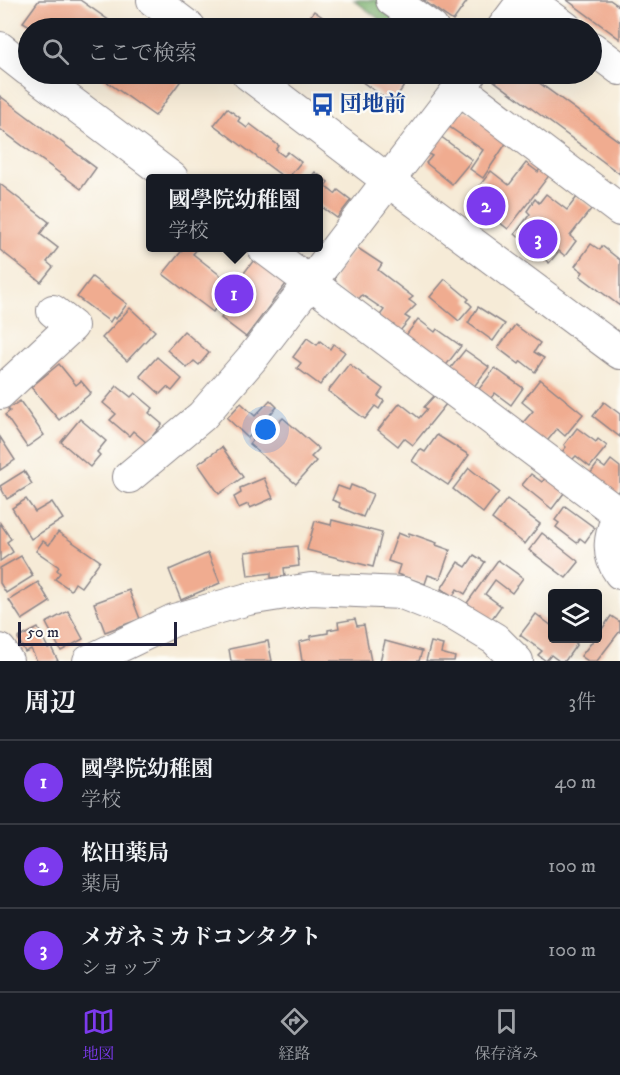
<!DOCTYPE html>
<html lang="ja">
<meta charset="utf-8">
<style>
:root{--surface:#171b24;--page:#242831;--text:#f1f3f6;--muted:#9ea1a6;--line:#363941;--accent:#7c3aed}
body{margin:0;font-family:"IM FELL DW Pica","Noto Serif JP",serif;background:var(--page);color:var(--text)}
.controls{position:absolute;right:18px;bottom:18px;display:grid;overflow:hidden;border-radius:6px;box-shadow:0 6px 24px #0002}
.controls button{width:54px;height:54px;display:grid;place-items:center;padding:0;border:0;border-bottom:2px solid var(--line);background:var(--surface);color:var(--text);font:30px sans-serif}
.scale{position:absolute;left:18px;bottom:15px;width:159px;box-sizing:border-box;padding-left:6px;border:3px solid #22223b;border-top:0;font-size:16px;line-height:21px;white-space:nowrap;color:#22223b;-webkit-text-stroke:4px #fdfcf7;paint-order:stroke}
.you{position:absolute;left:266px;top:430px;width:21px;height:21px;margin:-15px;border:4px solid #fff;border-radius:50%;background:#1a73e8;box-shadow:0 0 0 9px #1a73e833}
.badge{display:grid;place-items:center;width:39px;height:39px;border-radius:50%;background:var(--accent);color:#fff;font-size:20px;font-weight:700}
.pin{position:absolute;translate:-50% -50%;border:3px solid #fff;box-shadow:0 2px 6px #0006}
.popup{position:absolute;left:146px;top:174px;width:177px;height:78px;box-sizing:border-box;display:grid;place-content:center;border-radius:6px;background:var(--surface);filter:drop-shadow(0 2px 4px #0005);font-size:20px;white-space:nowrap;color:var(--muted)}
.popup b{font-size:22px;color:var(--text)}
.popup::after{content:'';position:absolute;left:50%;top:100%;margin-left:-12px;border:12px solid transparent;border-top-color:var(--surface)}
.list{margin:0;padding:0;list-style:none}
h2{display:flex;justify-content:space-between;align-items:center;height:78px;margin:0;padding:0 24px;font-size:26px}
h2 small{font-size:20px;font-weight:400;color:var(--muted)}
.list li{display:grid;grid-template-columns:39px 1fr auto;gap:18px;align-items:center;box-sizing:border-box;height:84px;padding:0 24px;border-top:2px solid var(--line)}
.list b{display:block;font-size:22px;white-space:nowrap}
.list p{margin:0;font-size:20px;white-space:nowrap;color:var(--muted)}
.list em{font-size:20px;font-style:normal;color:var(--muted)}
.icon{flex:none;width:33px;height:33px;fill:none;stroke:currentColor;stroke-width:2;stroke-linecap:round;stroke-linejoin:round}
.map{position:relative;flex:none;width:620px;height:661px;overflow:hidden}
.search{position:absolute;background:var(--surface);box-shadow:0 6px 24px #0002;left:18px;right:18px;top:18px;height:66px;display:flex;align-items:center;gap:15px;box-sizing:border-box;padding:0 21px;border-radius:33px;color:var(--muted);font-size:22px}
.sheet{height:330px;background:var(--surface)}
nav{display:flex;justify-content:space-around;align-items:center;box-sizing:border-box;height:84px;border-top:2px solid var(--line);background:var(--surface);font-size:16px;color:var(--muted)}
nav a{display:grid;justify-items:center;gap:3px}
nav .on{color:var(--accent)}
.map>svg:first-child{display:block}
.forest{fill:#7db26f;stroke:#506a55;stroke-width:1.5}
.building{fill:#f0ac90}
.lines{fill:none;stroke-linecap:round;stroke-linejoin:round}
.minor-casing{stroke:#8c8689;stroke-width:34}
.minor{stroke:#fff;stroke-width:32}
.labels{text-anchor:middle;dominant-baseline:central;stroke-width:4.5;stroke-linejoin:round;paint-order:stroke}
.transit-label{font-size:22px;font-weight:bold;fill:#164399;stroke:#fdfcf7;text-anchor:start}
</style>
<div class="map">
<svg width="620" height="661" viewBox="0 0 620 661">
<rect width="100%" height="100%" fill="#fdfcf7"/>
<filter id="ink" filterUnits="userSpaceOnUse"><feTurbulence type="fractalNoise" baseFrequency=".0167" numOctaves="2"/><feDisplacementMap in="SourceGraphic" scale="12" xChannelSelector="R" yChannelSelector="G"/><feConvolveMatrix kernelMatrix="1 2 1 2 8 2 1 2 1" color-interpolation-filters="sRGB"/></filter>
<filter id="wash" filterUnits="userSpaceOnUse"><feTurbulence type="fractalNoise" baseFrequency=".008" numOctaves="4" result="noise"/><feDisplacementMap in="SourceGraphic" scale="24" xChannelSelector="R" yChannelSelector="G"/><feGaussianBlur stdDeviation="1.35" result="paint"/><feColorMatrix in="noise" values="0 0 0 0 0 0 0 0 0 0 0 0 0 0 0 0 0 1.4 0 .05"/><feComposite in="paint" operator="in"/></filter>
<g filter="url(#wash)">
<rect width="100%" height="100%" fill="#f6ebd7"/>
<path class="forest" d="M354,0h31l36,28h-30z"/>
<g id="blocks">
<g class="building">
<path d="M39,0h41l40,28h-87l-10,-6z"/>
<path d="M423,0h45l-15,21z"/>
<path d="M567,0h43l10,7v32z"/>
<path d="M314,11l24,17h-36z"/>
<path d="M96,74h87l2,1 -30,41z"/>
<path d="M351,74h50l8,5 -17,24z"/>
<path d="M498,74h29l93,68v32l-127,-94z"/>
<path d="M0,96l96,72 -15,21 -81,-60z"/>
<path d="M227,108l13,10 -2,3 9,7 3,-4 29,22 -3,4 8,6 4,-4 13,10 -13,16h-3l-71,-53z"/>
<path d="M467,111l42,28 -26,39 -13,-9 13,-19 -35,-24 11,-14z"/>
<path d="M440,136l32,24 -20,24 -26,-21 6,-7 -5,-3z"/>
<path d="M526,163l12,9 4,-6 9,7 -43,56 -39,-30 22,-28 18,14z"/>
<path d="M315,172l13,10 -3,4 10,8 3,-4 13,10 -14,18 -19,-14v-26h-8z"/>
<path d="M0,184l49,38 -9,12 18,14 -11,14 6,5 -12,15 -41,-32z"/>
<path d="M546,194l21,16 10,-13 15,11 -22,28 6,5 -11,15 -6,-5 -10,12 -34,-29 15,-20 -3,-3 8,-12 4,4z"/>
<path d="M591,244l9,6 2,-4 18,14v46l-40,-30 3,-4 -8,-6z"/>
<path d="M356,247l26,17 -4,6 35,27 -4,3 7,5 -11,11 5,3 -11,13 -21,-14 6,-8 -22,-15 -6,7 -20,-15 -1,-13z"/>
<path d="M184,248h14l-5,6 41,32 23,-30 32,24 -43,57 -25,-19 7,-9 -8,-7 -7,10 -50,-38z"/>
<path d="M92,277l35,27 -11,15 -3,-2 -3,5 -33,-25z"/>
<path d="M445,279l24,20 -2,2 5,5 -13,15 -29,-24z"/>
<path d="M478,307l27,17 -12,17 -25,-18z"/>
<path d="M130,308l25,23 -28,30 -25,-23z"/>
<path d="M418,319l17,13 2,-3 24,17 -17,22 -40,-30z"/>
<path d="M515,325l25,18 -6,9 10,6 -9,14 -14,-11 -2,3 -21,-16z"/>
<path d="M184,331l25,22 -10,12 -5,-4 -7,7 -20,-18z"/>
<path d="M307,338l10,7 3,-4 10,8 3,-5 12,8 -25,33 -23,-17 4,-5 -8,-6z"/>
<path d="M465,350l24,17 -16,21 -24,-18z"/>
<path d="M157,357l25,22 -10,12 -5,-4 -7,7 -20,-18z"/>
<path d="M59,364l17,21 5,-4 10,12 -32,27 -28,-33z"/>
<path d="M349,364l34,25 -5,7 6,5 -5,8 -4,-3 -10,13 -37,-28z"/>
<path d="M495,368l28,20 -12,17 -16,-12 -4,5 -12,-9z"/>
<path d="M540,379l43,35 -18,22 -8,-7 -13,16 -24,-19 13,-15 -11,-9z"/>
<path d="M117,386l14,11 4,-4 18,15 -4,5 13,11 -15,19 -14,-12 -4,5 -19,-16 6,-6 -13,-11z"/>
<path d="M435,395l11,9 -33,41 -9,-7 -6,8 -20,-16 22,-27 19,15 8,-9 -3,-2z"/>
<path d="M270,400l7,7 -29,31 -21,-20 14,-15 14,13z"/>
<path d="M20,401l24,34 -17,12 -22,-32 5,-4 -2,-2z"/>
<path d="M604,402l16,12v23l-27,-21z"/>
<path d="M272,417l6,6 5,-5 36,31 -8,8 5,4 -20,23 -47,-40z"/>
<path d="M80,419l26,22 -9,11 3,3 -10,12 -29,-25z"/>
<path d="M577,428l19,14 2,-3 9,7 -17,21 -14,-11 -4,4 -10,-8 4,-5 -2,-2z"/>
<path d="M437,435l32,20 -21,30 -36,-24 8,-12 5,3z"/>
<path d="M0,437l15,23 -15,10z"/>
<path d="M222,447l21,30 -24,17 -21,-30z"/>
<path d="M611,460l9,7v23l-4,5 -26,-21 8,-11 7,5z"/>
<path d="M469,468l30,24 -16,21 -30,-24z"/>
<path d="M24,471l8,13 -25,15 -7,-13z"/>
<path d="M531,474l11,8 7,-8 18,15 -15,20 -30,-24z"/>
<path d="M264,478l9,20 -23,10 -2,-4 -9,4 -5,-11 7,-4 -1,-5z"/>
<path d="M351,485l22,9 -10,23 -24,-10 1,-4 -8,-3 6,-14 11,4z"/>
<path d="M26,499l9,13 17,-10 11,17 -32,20 -19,-31z"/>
<path d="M507,499l33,25 -15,20 -33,-25z"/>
<path d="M565,506l30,22 -10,14 -5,-4 -3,5 -21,-16 3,-4 -4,-3z"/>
<path d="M332,520l50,13 -9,34 -66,-17 8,-29 16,4z"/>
<path d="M0,523l11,16 -4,3 6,10 -13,9z"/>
<path d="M58,532l42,29 -19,26 -6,-4 -4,7 -16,-11 5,-6 -3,-3 2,-3 -23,-16 7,-10 6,4z"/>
<path d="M398,533l10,4 1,-4 28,10 -1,2 14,5 -10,29 -12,-4 -3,9 -28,-10 3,-9 -12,-4z"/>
<path d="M542,533l37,29 -13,16 -37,-28z"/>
<path d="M297,546l2,20 -15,2 1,8 -14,2v-5l-23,3 -3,-24z"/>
<path d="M208,553l12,30 -39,17 -12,-30z"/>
<path d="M474,555l11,7 -20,32 -8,-5 -4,7 -12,-7 17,-27 8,5z"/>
<path d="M21,556l12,20 -27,17 -6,-10v-15z"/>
<path d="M498,560l25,18 -11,15 -17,-13 -10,14 16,12 -10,14 -24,-17z"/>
<path d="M38,582l12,20 -28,18 -13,-20z"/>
<path d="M129,590l11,29 -35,13 -11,-29z"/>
<path d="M68,611l15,28 -22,12 -15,-28z"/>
<path d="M536,614l16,12v12h17l8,6 -12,17h-6l-8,-6 -5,6 -8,-6 4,-4 -22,-16z"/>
<path d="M611,616l9,6v9l-23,30h-9l-7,-5 14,-18h3v-3z"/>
<path d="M355,619l2,7 7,-1 7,36h-69l-3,-19 12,-3v-3l17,-3v-3l11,-2 -1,-6z"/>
<path d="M38,628l10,20 3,-1 7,14h-21l-6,-12 -6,3 -7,-14z"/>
<path d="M268,641l4,20h-41l-2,-12z"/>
<path d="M385,641l37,10 -3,10h-39z"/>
<path d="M431,642l12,3 -2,8 14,4 -1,4h-28z"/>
</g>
</g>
</g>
<g filter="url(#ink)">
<use href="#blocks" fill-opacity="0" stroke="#8c8689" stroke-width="1.5"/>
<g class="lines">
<defs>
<g id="minor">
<path d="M153,0l37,28"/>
<path d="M392,0l40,28"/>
<path d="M528,0l38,28"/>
<path d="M503,28l21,-28"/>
<path d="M0,48l28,22"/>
<path d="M592,48l28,21"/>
<path d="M34,74l138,104"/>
<path d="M248,74l154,117 218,162"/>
<path d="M459,88l161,122"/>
<path d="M264,248l356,267"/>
<path d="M0,393l72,-67 -19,-15"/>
<path d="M129,477l73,-61 51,-59 217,-283"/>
<path d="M618,514c-7,21 -13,39 2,59"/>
<path d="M0,650l7,11"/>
<path d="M89,661l85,-41 74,-21 63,-10 91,4 48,19 45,27 22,22"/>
</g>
</defs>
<use href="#minor" class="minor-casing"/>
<use href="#minor" class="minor"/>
</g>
</g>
<defs>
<symbol id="bus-bare" viewBox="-9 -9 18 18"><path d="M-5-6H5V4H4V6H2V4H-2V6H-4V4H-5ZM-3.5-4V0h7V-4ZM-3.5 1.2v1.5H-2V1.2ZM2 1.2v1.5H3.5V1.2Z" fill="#1a4fb4" stroke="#fdfcf7" stroke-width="2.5" paint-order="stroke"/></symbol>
</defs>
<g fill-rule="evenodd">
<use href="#bus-bare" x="306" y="88" width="33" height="33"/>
</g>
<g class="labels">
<g class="transit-label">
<text x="340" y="104">団地前</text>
</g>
</g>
</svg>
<div class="controls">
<button><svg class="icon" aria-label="layers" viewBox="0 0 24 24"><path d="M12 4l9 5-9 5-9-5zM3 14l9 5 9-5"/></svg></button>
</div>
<div class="scale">50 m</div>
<div class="you"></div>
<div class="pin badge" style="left:234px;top:294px">1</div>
<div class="popup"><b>國學院幼稚園</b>学校</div>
<div class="pin badge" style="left:486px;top:206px">2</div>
<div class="pin badge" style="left:538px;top:239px">3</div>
<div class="search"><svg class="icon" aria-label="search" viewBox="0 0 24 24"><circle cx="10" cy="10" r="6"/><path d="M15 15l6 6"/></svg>ここで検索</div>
</div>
<section class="sheet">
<h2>周辺<small>3件</small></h2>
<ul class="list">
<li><span class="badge">1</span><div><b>國學院幼稚園</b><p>学校</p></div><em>40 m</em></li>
<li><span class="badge">2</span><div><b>松田薬局</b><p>薬局</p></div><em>100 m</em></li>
<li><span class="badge">3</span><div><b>メガネミカドコンタクト</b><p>ショップ</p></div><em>100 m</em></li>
</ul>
</section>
<nav>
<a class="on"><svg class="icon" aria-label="map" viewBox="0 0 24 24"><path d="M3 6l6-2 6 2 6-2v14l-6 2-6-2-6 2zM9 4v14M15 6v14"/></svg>地図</a>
<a><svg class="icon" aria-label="directions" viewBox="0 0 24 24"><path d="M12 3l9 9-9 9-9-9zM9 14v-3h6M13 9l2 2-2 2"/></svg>経路</a>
<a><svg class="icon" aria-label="saved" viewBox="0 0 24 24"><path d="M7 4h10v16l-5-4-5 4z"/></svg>保存済み</a>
</nav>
